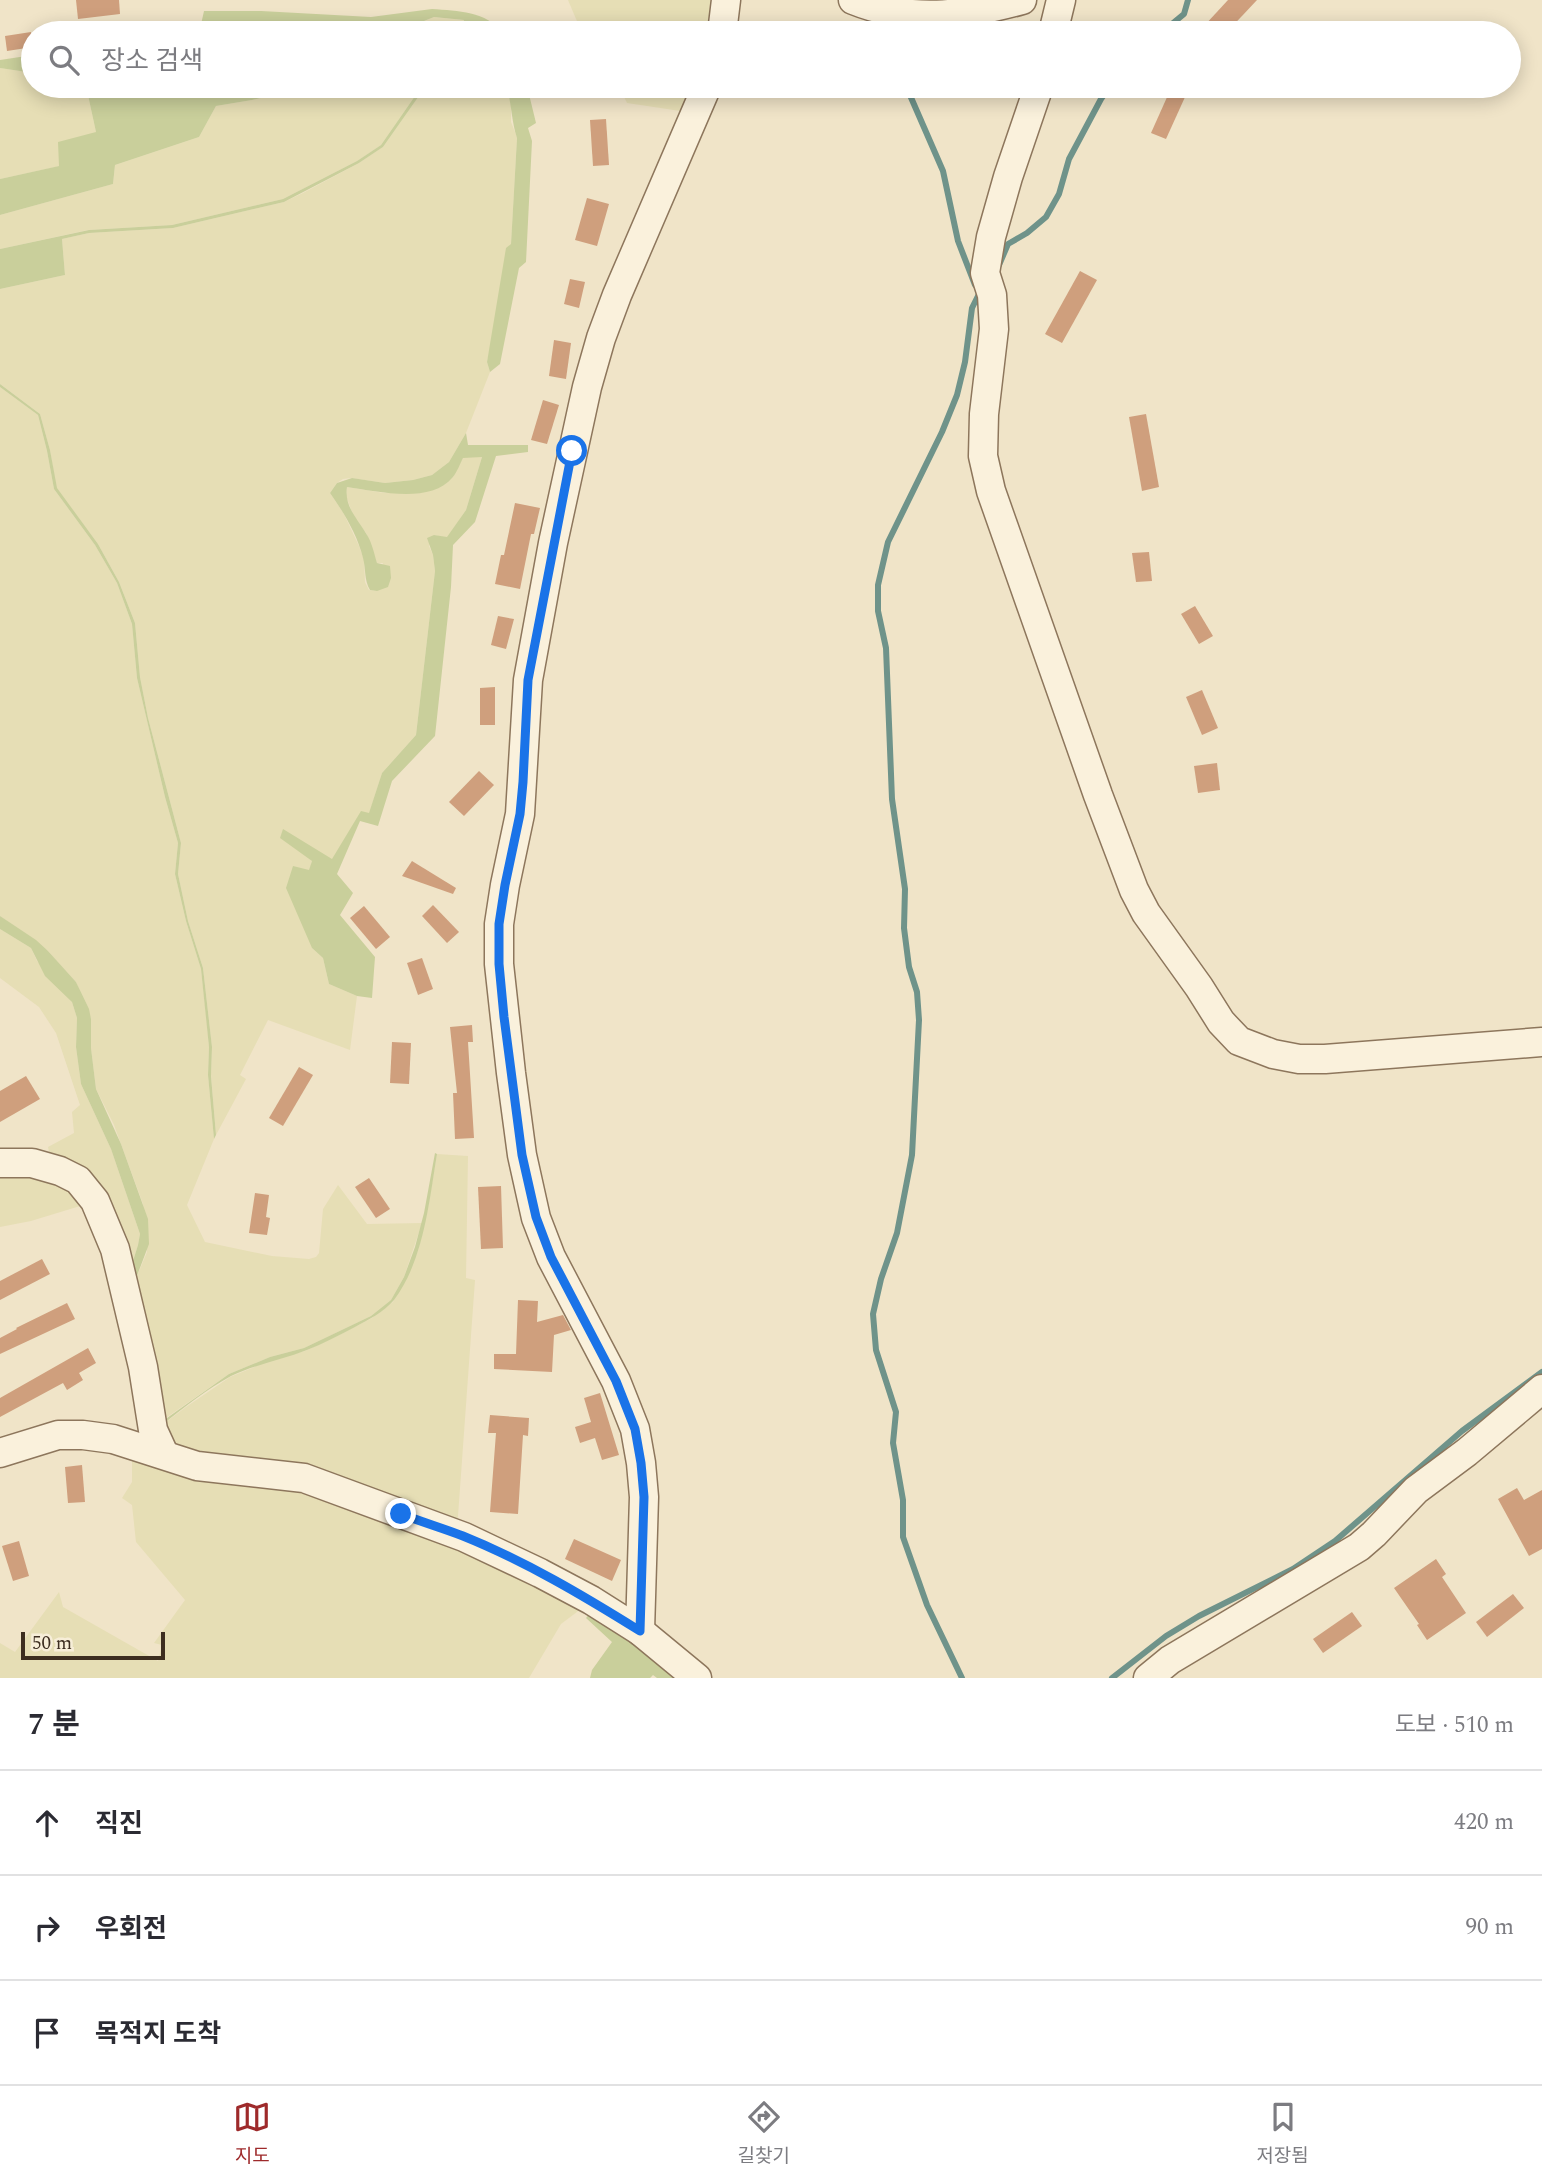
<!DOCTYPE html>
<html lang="ko">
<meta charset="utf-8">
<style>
:root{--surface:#fff;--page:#f7f7f7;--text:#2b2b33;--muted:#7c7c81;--line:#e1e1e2;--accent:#9e2a2b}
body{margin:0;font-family:Spectral,"Noto Sans KR",serif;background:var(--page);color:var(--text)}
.scale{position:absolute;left:21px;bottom:18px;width:144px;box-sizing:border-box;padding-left:7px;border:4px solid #3d2e20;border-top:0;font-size:19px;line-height:24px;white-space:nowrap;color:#3d2e20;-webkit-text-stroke:5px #f7eed8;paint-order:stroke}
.stop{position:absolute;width:21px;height:21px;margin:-16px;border:5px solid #1a73e8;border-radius:50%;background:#fff}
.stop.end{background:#1a73e8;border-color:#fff;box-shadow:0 2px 7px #0008}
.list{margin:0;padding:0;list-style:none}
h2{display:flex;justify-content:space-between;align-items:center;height:91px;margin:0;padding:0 28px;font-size:30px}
h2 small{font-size:23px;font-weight:400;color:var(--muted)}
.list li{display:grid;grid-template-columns:46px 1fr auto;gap:21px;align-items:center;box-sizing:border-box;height:105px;padding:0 28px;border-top:2px solid var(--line)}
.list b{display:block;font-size:26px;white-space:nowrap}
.list em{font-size:23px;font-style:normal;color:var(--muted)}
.icon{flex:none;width:38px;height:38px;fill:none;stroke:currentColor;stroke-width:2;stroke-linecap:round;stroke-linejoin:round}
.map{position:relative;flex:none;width:1542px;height:1678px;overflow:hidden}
.search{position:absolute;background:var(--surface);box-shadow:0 4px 18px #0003;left:21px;right:21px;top:21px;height:77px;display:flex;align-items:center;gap:18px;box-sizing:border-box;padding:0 24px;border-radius:38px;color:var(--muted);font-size:26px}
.sheet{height:406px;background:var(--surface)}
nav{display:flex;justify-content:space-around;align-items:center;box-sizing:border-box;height:98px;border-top:2px solid var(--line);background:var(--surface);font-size:19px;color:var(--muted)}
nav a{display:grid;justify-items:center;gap:4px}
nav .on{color:var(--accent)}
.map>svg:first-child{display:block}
.farmland{fill:#e6deb5}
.green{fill:#c9cf9b}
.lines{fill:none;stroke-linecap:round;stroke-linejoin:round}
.stream{stroke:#6f938a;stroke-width:6}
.building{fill:#cf9f7d}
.minor-casing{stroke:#8d765c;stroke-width:31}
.minor{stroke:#faf1dc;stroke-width:28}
.route{stroke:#1a73e8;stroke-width:9}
</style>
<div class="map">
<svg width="1542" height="1678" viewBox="0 0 1542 1678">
<rect width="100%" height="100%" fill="#f0e4c8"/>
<g class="farmland">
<path d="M568,0h148l-2,33h-132z"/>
<path d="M434,17l30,3 -4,13h-66z"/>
<path d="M0,68l33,5v13h53l10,46 -36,34 -60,13z"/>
<path d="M315,86h107l-41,59 -24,16 -74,38 -111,26 -84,5 -88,19v-34l113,-31 2,-19 84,-28 17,-31 36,-6z"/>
<path d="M426,86h80l5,18v18l6,15 -6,108 -24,117 3,10 -24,61 -17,29 -17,13 -19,5 -28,3 -34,-5 -8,1 -6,4 -7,10 14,21 15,32 5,14 1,22 4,8 8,1 6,-28h-6l-11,-30 -13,-18 -7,-19 1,-9 37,6h36l24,-8 9,-8 10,-20h19l-16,53 -19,28 -13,-3 -5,11 4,9 2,16 -19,164 -34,38 -13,41 -8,-2 -29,48 -49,-30 29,31 -2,9 2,78 11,10 6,26 28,12 -7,54 -82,-30 -28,55 6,4 -30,56 -5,-60 1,-28 -9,-79 -15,-47 -10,-47 3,-31 -33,-125 -8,-41 -5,-54 -16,-41 -21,-38 -42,-56 -6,-38 -10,-36 -40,-30v-95l65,-14 -3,-36 27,-6 84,-5 111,-26 19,-9 56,-30 24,-16z"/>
<path d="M619,86h81l-13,26 -60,-9z"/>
<path d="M0,387l38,28 9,36 7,38 41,56 22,38 15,41 5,54 28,119 13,46 -3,31 11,47 15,48 5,45 3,33 -1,28 6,64 -27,66 18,37 67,14 37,3 7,-2 3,-4 4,-44 15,-24 29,39 55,-1 -18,54 -13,23 -20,16 -67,32 -34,9 -41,17 -69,48 -25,-141 12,-29 -4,-48 -29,-79 -18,-36 -5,-41v-29l-15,-37 -14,-15 -14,-16 -48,-35z"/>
<path d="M0,929l31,19 6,13 35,41 5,16 -1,29 5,37 30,65 29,85 -2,11 -10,32 -78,-121 -2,-9 26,-14 -2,-21 8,-7 -24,-72 -17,-26 -39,-29z"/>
<path d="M437,1154l31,2 -2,122 9,2 -18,250 -206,-64 -74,-19 -15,-22 24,-18 44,-30 41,-17 34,-9 30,-14 37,-19 21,-16 25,-51 9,-38z"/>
<path d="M0,1166l31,2 59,35 -59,18 -31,6z"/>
<path d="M132,1452l168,31 284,120 -7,9 -16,12 -32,54h-529v-35l15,9 44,-60 4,15 95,54 4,-16 -8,-2 31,-43 -49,-58 -4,-37 -10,-7 10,-16z"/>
</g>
<g class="green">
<path d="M432,9c26,2 54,2 71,24h-43l4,-13 -30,-3 -40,16h-104l-18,-2v2h-98l26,-4 4,-18h57l110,6z"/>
<path d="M33,55v18l-33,-5v-8z"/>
<path d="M86,86h229l-63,14 -36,6 -17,31 -84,28 -2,19 -113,31v-36l59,-13 -1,-24 38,-10z"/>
<path d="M422,86h4l-43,61 -24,16 -75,39 -111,26 -84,5 -27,6 3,36 -65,14v-40l89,-19 83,-5 111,-26 74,-38 24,-16z"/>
<path d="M506,86h21l9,37 -8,5 4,13 -6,121 -7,6 -19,96 -10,8 -3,-10 19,-114 5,-4 6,-106c-6,-18 -5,-35 -11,-52z"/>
<path d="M0,384l40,30 10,36 7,38 41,56 21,38 16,41 5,54 8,41 33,125 -3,31 10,47 15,47 9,79 -1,29 5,59 -2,4 -6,-64 1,-28 -8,-78 -15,-48 -11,-47 3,-31 -13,-46 -28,-119 -5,-54 -15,-41 -22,-38 -41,-56 -7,-38 -9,-36 -38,-28z"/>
<path d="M466,433l2,12h60v7l-32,4 -21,66 -22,23 -2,42 -16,149 -43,45 -14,45 -18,-5 -23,53 16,19 -13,22 35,42 -3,41 -15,-2 -28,-12 -6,-26 -11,-10 -26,-60 7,-22 16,4 3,-9 -32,-23 3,-9 49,30 29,-48 8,2 13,-40 34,-38 19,-164 -2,-16 -6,-17 7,-3 13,2 19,-27 16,-53 -19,1c-3,6 -6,14 -10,19 -23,28 -76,14 -106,10 -3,20 11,32 20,48 5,8 7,18 10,28l13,3 1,12 -3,9 -11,4 -7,-1c-6,-10 -4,-21 -7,-32 -6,-24 -19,-45 -33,-65l7,-10 15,-5 33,5 28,-3 19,-5 17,-13z"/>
<path d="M0,916l36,24 12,11 28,31 13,27 2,10v29l5,41 25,55 27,75 1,25 -14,37 -7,-4 10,-32 2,-11 -29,-85 -30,-65 -5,-37 1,-29 -5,-16 -27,-26 -14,-28 -31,-19z"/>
<path d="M435,1153l2,1c-8,48 -13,106 -43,146 -10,12 -26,20 -39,27 -16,8 -32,17 -48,23 -25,10 -51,14 -76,26 -24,13 -48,32 -69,49l-2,-2 69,-49 41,-17 34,-9 67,-32 20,-16 13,-23 11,-30 9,-34z"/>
<path d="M593,1609l92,69h-28l-4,-3 -3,3h-60l2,-8 20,-28 -26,-24z"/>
</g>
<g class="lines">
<g class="stream">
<path d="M888,19l2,14"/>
<path d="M1161,33l23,-19 4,-14"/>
<path d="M906,86l37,85 15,70 17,44"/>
<path d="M999,265l9,-21 19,-11 19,-16 13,-23 10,-35 32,-60 9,-13"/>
<path d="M962,1678l-35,-73 -24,-68v-37l-10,-57 3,-31 -20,-62 -3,-36 8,-35 16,-46 15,-78 7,-135 -2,-28 -8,-25 -5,-39 1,-39 -13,-90 -6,-151 -8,-37v-26l10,-43 54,-110 15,-37 8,-33 7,-54 9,-18"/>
<path d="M1112,1678l54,-42 33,-20 94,-47 42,-28 127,-110 80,-59"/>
</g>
</g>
<g class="building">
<path d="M76,0h43l1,14 -42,5z"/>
<path d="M1228,0h29l-31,33h-14l-8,-7z"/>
<path d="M31,32l2,15 -26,4 -2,-15z"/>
<path d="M1172,86h18l-24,53 -15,-6z"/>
<path d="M606,119l3,46 -16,1 -3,-46z"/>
<path d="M587,198l22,6 -12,42 -22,-6z"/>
<path d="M1080,271l17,9 -35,63 -17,-9z"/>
<path d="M570,279l15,3 -6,26 -15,-4z"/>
<path d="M554,340l17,3 -5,36 -17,-3z"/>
<path d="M543,400l16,5 -12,39 -16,-4z"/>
<path d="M1146,414l13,73 -17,4 -13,-74z"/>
<path d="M515,503l25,5 -6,26h-3l-11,55 -25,-5 6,-29h3z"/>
<path d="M1149,552l3,29 -16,1 -4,-29z"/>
<path d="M1195,606l18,30 -14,8 -18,-30z"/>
<path d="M498,616l16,3 -8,30 -15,-4z"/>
<path d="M495,687v38h-15v-37z"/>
<path d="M1202,690l16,38 -16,7 -16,-38z"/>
<path d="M1217,763l3,27 -22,3 -4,-27z"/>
<path d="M479,771l15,14 -30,31 -15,-14z"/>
<path d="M412,861l44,27 -3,6 -51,-18z"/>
<path d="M433,905l26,27 -12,11 -25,-27z"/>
<path d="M364,906l26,31 -14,12 -26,-31z"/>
<path d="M422,958l11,31 -15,6 -11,-32z"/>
<path d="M472,1025l1,17h-5l6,96 -19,1 -2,-46h4l-7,-66z"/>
<path d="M392,1042l19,1 -2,41 -19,-1z"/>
<path d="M299,1067l14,8 -30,51 -14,-8z"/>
<path d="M26,1076l14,23 -40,23v-31z"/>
<path d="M369,1178l21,31 -14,9 -21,-31z"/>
<path d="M501,1186l2,62 -22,1 -3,-62z"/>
<path d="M255,1193l14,2 -3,22 4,1 -3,17 -18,-2z"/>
<path d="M42,1259l8,15 -50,26v-19z"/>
<path d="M518,1300l20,1 -1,21 26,-7 8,15 -17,5 -2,37 -58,-3v-15h22z"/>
<path d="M67,1303l8,16 -75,35v-16l17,-9 -1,-1z"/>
<path d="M88,1348l8,15 -17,10 4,7 -16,10 -4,-7 -63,34v-19z"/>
<path d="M600,1393l19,62 -17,5 -7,-22 -15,5 -5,-16 16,-5 -7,-24z"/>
<path d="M490,1415l39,3 -1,18 -5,-1 -5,79 -28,-2 6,-79h-8z"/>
<path d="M82,1465l3,37 -17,1 -3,-36z"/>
<path d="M1517,1488l7,12 18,-10v59l-13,7 -31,-57z"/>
<path d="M574,1539l47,21 -9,21 -47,-22z"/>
<path d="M19,1541l10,35 -16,5 -11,-35z"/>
<path d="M1436,1559l10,15 -4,3 24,36 -39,27 -10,-15 2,-1 -25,-36z"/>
<path d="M1513,1594l11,14 -37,29 -11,-15z"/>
<path d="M1352,1612l10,14 -39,27 -10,-14z"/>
</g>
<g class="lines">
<defs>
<g id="minor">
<path d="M853,0c57,23 111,16 169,0"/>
<path d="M722,33l4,-33"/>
<path d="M1053,33l8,-33"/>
<path d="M1039,86l-31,91 -17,60 -6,36 7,22 2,34 -10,85 -1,42 8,35 107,304 36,95 12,23 53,74 22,35 18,19 34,13 26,5h26l217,-17"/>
<path d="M0,1163h32l28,8 18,9 17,21 20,48 28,118 10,63 11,24"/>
<path d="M0,1453l58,-18h25l30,4 84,27 107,12 160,59 76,36 51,27 49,31 57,47"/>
<path d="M640,1631l4,-134 -3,-34 -6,-34 -19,-48 -65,-124 -15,-39 -14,-63 -11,-82 -12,-109v-40l6,-39 15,-71 8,-134 25,-137 34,-156 14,-49 16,-43 90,-209"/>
<path d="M1148,1678l22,-18 189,-113 15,-13 42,-44 51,-38 75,-63"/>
</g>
</defs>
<use href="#minor" class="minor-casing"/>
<use href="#minor" class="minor"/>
</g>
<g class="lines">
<path class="route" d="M401,1514c21,8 41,14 62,22 62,25 121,60 177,95l4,-134 -3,-34 -6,-34 -19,-48 -65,-124 -15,-40 -14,-62 -18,-138 -5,-53v-40l6,-39 15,-71 3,-32 5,-102 44,-229"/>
</g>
</svg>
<div class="scale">50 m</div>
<div class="stop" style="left:572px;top:451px"></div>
<div class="stop end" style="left:401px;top:1514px"></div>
<div class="search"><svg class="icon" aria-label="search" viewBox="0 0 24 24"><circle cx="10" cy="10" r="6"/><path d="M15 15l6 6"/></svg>장소 검색</div>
</div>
<section class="sheet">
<h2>7 분<small>도보 · 510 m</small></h2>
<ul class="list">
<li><svg class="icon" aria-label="ahead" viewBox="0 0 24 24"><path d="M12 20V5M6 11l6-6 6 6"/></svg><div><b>직진</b></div><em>420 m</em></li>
<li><svg class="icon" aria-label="right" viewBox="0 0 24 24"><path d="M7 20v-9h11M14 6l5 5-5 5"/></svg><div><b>우회전</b></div><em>90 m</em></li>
<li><svg class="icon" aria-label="arrive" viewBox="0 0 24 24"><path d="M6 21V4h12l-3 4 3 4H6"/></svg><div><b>목적지 도착</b></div></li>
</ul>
</section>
<nav>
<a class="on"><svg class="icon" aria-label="map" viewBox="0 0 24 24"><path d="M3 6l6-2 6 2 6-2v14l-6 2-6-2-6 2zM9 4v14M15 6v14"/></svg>지도</a>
<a><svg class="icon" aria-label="directions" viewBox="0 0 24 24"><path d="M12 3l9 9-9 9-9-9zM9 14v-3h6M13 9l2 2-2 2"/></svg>길찾기</a>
<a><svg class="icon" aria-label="saved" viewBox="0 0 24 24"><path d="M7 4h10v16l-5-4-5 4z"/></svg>저장됨</a>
</nav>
